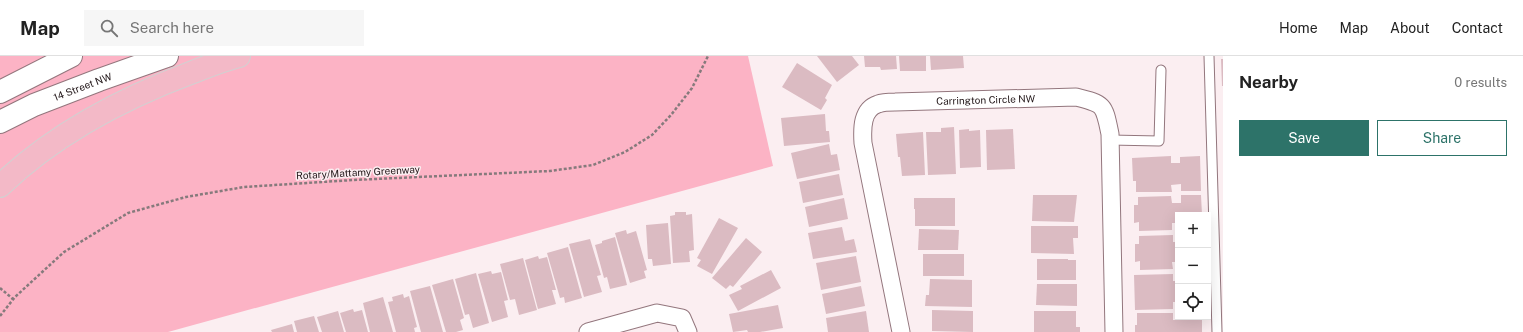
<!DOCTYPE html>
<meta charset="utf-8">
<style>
:root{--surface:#fff;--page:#f6f6f6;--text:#222;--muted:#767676;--line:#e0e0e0;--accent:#2d7369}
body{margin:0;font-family:"Public Sans",sans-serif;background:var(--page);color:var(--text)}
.controls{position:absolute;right:12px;bottom:12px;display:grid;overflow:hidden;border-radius:0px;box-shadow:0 4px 16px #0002}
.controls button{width:36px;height:36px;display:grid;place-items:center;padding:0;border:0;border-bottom:1px solid var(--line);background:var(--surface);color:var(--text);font:20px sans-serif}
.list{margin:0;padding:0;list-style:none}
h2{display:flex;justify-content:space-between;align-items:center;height:52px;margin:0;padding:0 16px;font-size:17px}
h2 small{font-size:13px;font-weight:400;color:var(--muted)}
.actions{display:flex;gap:8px;padding:12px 16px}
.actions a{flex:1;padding:9px 0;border:1px solid var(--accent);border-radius:0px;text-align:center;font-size:14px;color:var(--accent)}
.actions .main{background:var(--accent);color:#fff}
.icon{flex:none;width:22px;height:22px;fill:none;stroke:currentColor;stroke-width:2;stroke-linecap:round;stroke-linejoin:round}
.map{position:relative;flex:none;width:1223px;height:276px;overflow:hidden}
header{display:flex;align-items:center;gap:24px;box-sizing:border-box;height:56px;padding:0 20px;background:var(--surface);border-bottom:1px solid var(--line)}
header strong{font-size:19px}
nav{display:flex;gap:22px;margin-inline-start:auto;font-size:14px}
.search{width:280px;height:36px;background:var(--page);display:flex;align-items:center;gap:10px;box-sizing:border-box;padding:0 14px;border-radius:0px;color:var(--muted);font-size:15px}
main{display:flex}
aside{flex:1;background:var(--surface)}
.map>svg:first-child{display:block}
.green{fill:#fcb3c5}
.building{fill:#dbbbc2}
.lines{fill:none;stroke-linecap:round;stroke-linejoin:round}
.lane-casing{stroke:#93767d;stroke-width:11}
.street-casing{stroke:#93767d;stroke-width:19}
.secondary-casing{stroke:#93767d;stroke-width:24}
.highway-casing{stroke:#d2d0d1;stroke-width:24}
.path{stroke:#867a7c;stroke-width:2.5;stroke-dasharray:3 2;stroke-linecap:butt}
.lane{stroke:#fff;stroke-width:9}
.street{stroke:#fff;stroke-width:17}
.secondary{stroke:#fff;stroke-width:22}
.highway{stroke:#f3b9c7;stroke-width:22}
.labels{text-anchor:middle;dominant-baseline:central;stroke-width:3;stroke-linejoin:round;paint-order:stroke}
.street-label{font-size:10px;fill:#201517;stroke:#fbeef1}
</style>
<header>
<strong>Map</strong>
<div class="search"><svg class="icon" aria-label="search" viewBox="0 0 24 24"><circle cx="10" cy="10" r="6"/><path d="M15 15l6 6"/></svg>Search here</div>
<nav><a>Home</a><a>Map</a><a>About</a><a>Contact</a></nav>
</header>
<main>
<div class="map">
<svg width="1223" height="276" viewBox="0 0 1223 276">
<rect width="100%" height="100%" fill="#fbeef1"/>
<path class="green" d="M0,0h748l25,110 -605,166h-168z"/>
<g class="building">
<path d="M817,0h35l7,9 -22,17z"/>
<path d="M864,0h32l1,13 -16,1 -1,-3h-15z"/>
<path d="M899,0h27v15h-26z"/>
<path d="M930,0h33l1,12 -33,2z"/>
<path d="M1221,3h2v27h-1z"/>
<path d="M797,7l35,22 -7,13 2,2 -6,10 -39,-23z"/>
<path d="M825,58l1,17h3l1,11 -46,4 -3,-28z"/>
<path d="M954,71l2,47 -28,1 -2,-43h15v-4z"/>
<path d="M969,73v2l11,-1 1,37 -21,1 -1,-38z"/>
<path d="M1013,73l2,40 -28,1 -1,-40z"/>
<path d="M923,76l2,43 -23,1 -2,-19h-2l-2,-23z"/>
<path d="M829,88l2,11 6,-1 3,16 -43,9 -6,-26z"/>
<path d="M1171,100v7h9v-6l20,-1 1,35h-20v-7l-10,1 1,7h-36v-11h-3l-1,-23z"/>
<path d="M839,118l4,21 -40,8 -4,-21z"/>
<path d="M1033,139h44l-3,27 -42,-1z"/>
<path d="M1181,139h20l1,20h-24v8h-6v7l-33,1v-9l-5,1v-18h4v-8l33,-1 1,7h9z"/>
<path d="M844,142l4,21 -39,8 -4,-20z"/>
<path d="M914,142h41v28h-40v-17h-1z"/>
<path d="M675,156h11v3l6,-1 2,36 -5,1 1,11 -17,1 -3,-47 5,-1z"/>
<path d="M719,162l19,10 -26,46 -15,-8 4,-6 -4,-2z"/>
<path d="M668,167l3,41 -18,2 -1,-7h-4l-2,-34z"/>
<path d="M1031,170h47v12h-5l1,16 -43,-1z"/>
<path d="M842,171l3,14 9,-2 3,13 -44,7 -5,-26z"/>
<path d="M919,173l40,1 -1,20h-40z"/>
<path d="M626,174l1,4 9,-3 11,39 -3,1 2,7 -16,5 -15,-50z"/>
<path d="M1173,179v7h5v20h-6l1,7 -33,1v-9l-5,1v-18h4v-8z"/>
<path d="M615,181l12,48 -17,4 -3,-12 -3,1 -9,-33 7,-2v-2z"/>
<path d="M746,182l16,14 -29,35 -3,-2 -4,4 -14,-11z"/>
<path d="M590,183l11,36 -4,1 5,16 -18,5 -15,-53z"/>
<path d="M568,191l14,51 -17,5 -1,-6 -4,1 -13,-45z"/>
<rect x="923" y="198" width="41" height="22"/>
<path d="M538,200l1,3 8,-2 9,33h-4l4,14 -18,5 -13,-49z"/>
<path d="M856,200l5,26 -40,8 -5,-27z"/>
<path d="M523,202l14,52 -18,5 -4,-16 -5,1 -10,-36z"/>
<path d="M1037,203h31v1h8v20h-39z"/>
<path d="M771,214l10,18 -43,23 -9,-16 13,-6 -2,-3z"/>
<path d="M491,215l1,3 9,-2 7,28 -4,1 4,16 -16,5 -14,-48z"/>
<path d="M476,217l13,50 -16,5 -4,-14 -4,1 -10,-36z"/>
<path d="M1173,218v7h5v21h-5v7l-38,1 -1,-35z"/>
<path d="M453,223l11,39 -4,2 3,10 -7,2h-10l-14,-47z"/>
<path d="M930,223l42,1v27l-47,-1 1,-11h3z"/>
<path d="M1037,228h40v22l-41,-1z"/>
<path d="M430,230l13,46h-22l-11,-41z"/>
<path d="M861,230l4,20 -39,8 -4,-20z"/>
<path d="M403,238l1,4 5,-2 8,31 -3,1 1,4h-19l-8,-30 5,-1 -1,-4z"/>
<path d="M383,241l10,35h-23l-7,-29z"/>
<path d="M778,249l5,23 -23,4h-12l-1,-2 -14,2 -4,-18z"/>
<path d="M353,253l1,3 8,-2 6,22h-22l-6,-19z"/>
<path d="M932,254l41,1v21l-41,-1z"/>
<path d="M338,255l6,21h-22l-5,-15z"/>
<path d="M866,255l3,21h-41l-2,-14z"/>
<path d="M1034,255h42v16h4v5h-46z"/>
<path d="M1137,257h36v7h9v-3h20v15h-67v-7h2z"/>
<path d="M314,260l5,16h-22l-3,-11z"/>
<path d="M292,268l2,8h-22l-1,-2z"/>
</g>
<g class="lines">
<defs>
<g id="lane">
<path d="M1209,0l8,276"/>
<path d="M1110,84l49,1 2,-71"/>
</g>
<g id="street">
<path d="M588,276l69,-19 25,5 6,14"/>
<path id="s1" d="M901,276l-38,-189c-1,-15 -1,-34 15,-39 5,-2 12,-2 17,-2l181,-5c29,7 28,8 34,37l4,198"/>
</g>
<g id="secondary">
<path d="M0,36l71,-36"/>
<path id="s2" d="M0,66l34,-17 65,-25 68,-24"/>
</g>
<path id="highway" d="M0,130c54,-52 123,-88 193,-114 15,-6 30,-12 46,-16"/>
</defs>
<use href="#lane" class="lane-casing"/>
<use href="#street" class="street-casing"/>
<use href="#secondary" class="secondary-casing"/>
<use href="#highway" class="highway-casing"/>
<g class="path">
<path d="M0,232l13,11"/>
<path d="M0,260l15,-19 49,-45 64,-39 58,-16 58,-10 109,-7 197,-9 43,-6 32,-13 27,-17 19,-20 21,-27 16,-32"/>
</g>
<use href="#lane" class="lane"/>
<use href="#street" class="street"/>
<use href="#secondary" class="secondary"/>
<use href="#highway" class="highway"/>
</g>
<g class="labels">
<g class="street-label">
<text stroke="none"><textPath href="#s2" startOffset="90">14 Street NW</textPath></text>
<text stroke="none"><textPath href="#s1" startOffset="346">Carrington Circle NW</textPath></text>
<text transform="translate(358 116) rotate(-3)">Rotary/Mattamy Greenway</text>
</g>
</g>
</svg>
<div class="controls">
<button>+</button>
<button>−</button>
<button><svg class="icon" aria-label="locate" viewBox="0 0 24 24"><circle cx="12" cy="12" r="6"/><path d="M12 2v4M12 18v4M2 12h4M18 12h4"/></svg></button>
</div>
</div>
<aside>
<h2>Nearby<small>0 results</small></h2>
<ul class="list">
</ul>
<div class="actions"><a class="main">Save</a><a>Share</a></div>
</aside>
</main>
